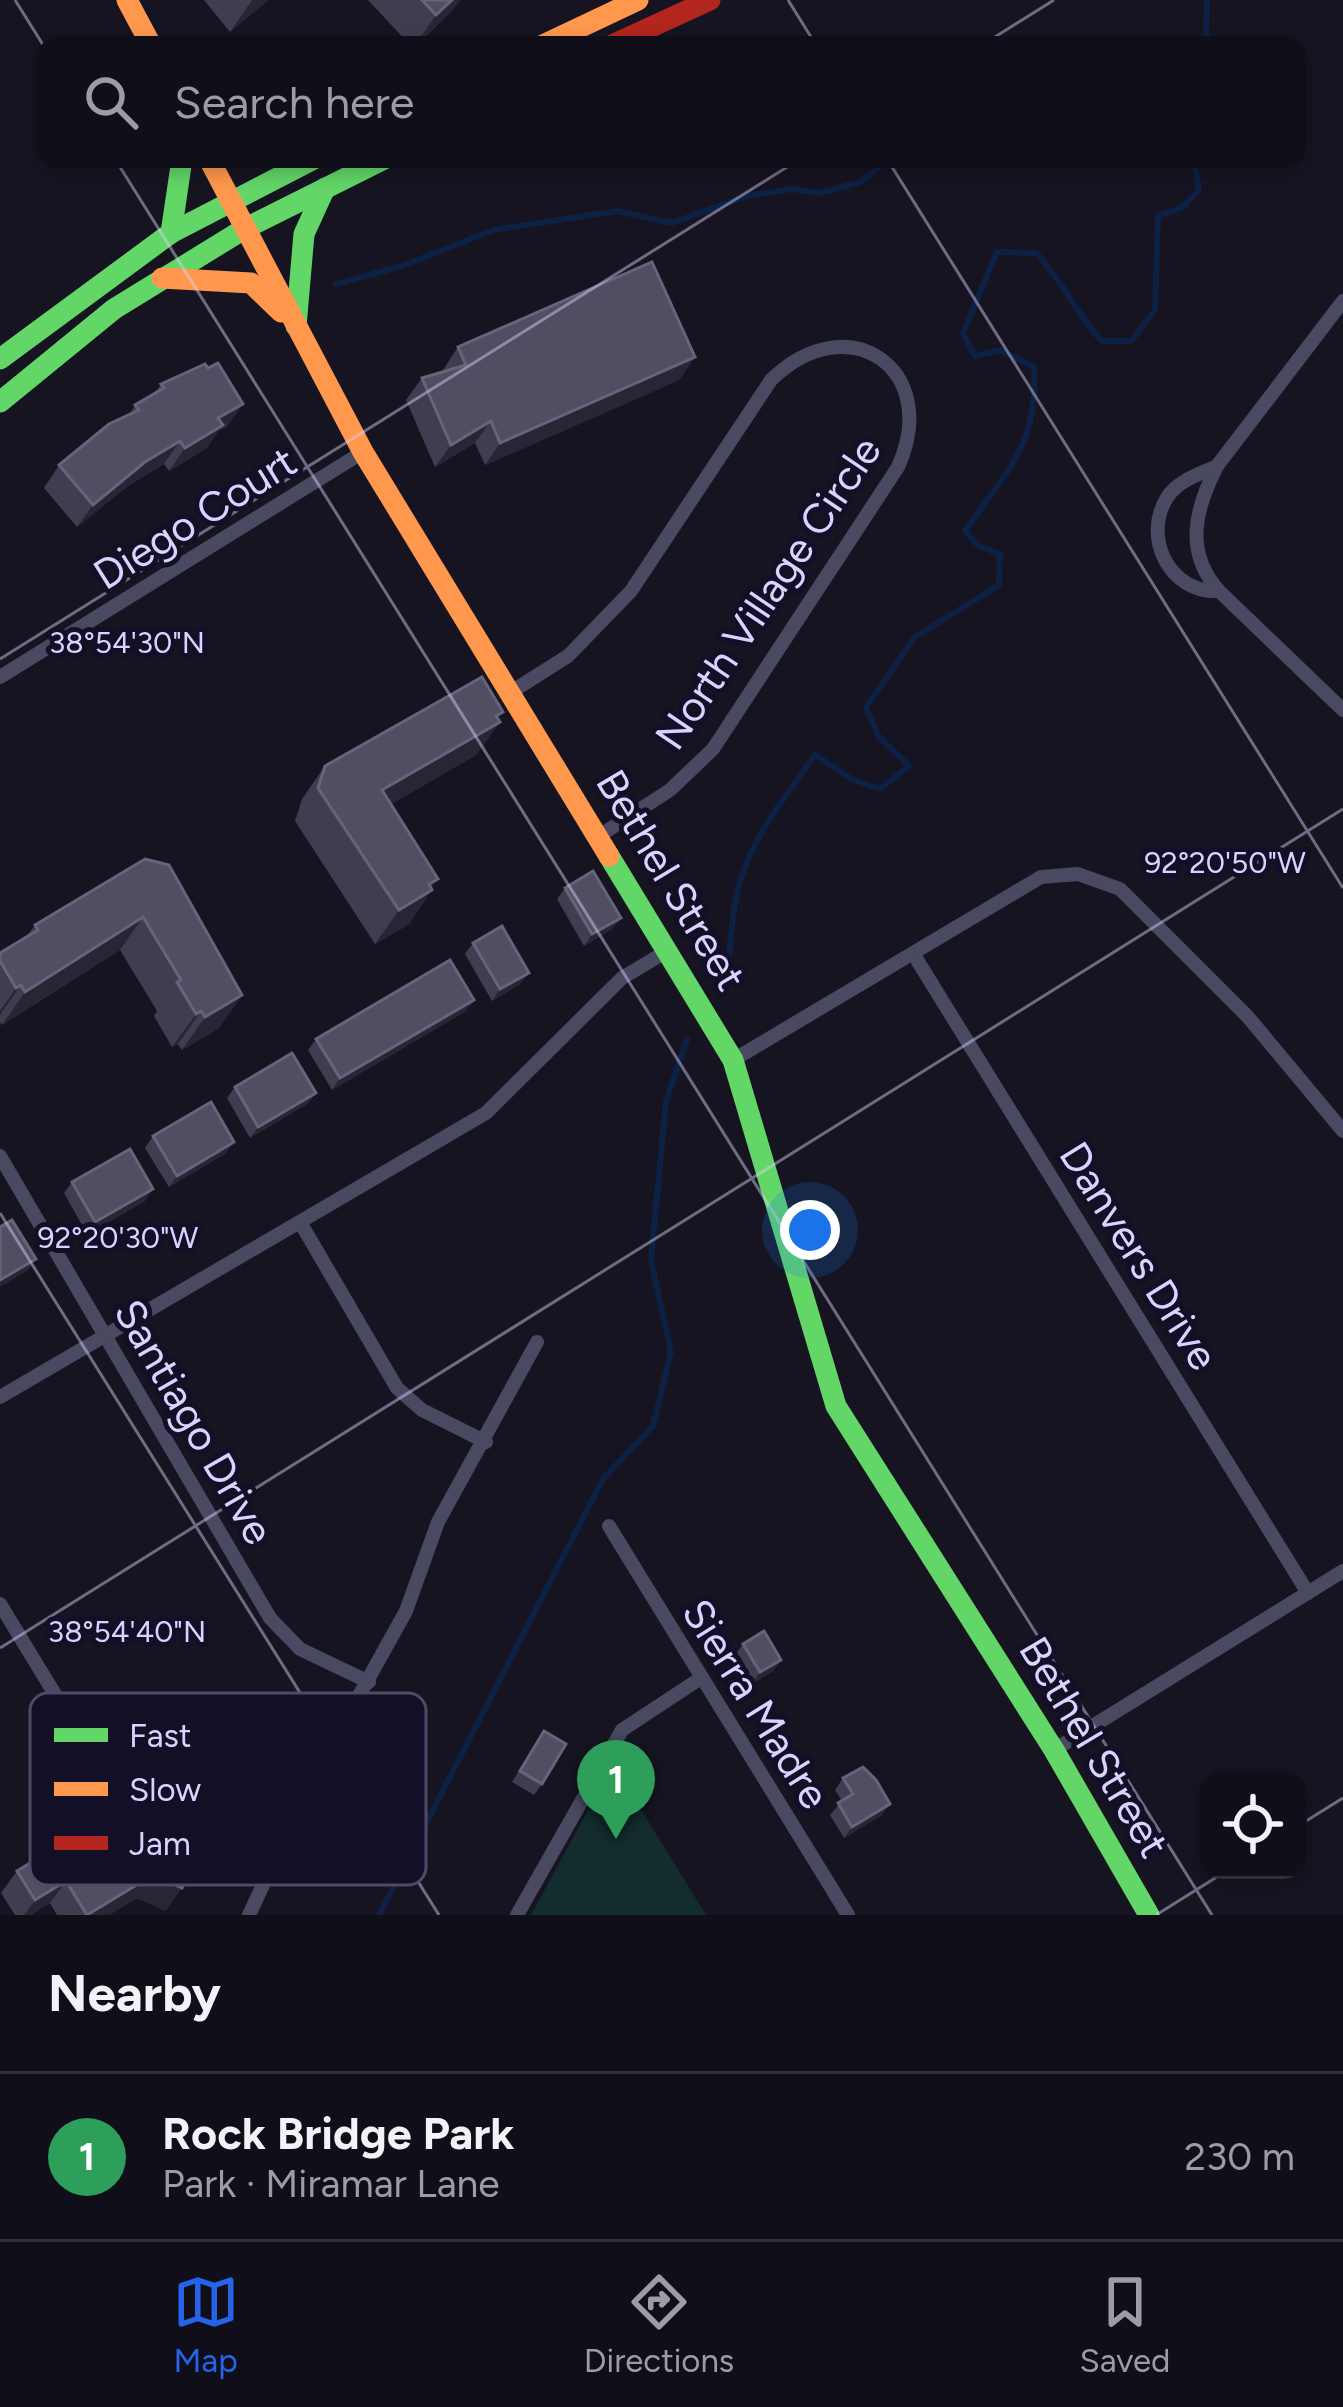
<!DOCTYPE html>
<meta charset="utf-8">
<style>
:root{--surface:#100f19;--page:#191822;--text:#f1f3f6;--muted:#9c9ca2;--line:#302f38;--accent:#2563eb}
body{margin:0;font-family:Figtree,sans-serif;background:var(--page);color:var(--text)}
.controls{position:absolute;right:36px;bottom:36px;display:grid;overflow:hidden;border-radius:24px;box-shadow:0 6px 18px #0003}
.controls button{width:108px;height:108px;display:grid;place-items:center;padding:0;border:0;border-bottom:3px solid var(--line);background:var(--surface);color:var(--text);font:60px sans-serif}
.you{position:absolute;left:810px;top:1230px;width:42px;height:42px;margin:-30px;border:9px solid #fff;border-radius:50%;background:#1a73e8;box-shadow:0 0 0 18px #1a73e833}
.badge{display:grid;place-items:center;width:78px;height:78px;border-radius:50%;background:var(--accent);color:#fff;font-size:39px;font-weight:700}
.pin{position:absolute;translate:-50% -99px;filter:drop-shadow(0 3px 6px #0008)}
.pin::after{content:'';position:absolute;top:63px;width:42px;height:36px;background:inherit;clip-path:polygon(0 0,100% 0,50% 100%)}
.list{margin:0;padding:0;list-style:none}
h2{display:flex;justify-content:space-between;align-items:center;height:156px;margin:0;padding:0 48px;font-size:51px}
h2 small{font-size:39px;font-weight:400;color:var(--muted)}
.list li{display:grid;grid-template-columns:78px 1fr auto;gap:36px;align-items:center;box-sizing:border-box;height:168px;padding:0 48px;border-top:3px solid var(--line)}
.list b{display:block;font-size:45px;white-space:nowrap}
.list p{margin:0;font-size:39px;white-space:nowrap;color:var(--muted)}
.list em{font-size:39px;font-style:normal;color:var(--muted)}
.icon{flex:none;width:66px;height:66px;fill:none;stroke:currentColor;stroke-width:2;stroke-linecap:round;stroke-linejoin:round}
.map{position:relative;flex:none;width:1343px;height:1915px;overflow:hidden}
.search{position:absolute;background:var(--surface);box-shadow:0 6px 18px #0003;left:36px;right:36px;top:36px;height:132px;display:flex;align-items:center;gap:30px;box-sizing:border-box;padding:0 42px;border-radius:24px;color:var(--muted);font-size:45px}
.sheet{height:324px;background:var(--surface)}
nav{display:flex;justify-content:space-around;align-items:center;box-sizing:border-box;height:168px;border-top:3px solid var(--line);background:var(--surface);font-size:33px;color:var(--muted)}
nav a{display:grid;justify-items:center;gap:6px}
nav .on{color:var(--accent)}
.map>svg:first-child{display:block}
.green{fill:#132c2d}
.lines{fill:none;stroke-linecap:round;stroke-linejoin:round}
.stream{stroke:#0d2144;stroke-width:6}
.street{stroke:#4a4962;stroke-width:14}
.fast{stroke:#63d668;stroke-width:21}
.slow{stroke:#ff974d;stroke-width:21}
.jam{stroke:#b3261e;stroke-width:21}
.wall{fill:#403d50}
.shaded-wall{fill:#282635}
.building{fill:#504e63;stroke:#66637b;stroke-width:3}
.ticks{fill:none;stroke:#d9d4ff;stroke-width:3;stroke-opacity:0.45}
.labels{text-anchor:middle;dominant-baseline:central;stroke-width:10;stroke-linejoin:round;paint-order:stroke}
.street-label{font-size:42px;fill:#d9d4ff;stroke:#130f26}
.key{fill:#130f26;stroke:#4e4a67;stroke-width:3}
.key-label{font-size:33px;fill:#d9d4ff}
.ticks-label{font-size:30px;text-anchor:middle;fill:#d9d4ff;stroke:#130f26;stroke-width:10;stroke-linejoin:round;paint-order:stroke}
</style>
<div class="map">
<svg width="1343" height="1915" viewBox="0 0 1343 1915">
<rect width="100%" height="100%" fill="#161421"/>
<path class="green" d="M613,1764l93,151h-175z"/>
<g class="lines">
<g class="stream">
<path d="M1193,45l13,-8 1,-37"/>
<path d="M336,284l69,-19 88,-35 124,-19 55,12 75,-27 45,-7 26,4 43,-11 28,-23"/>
<path d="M726,982c5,-33 5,-72 15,-104 14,-45 48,-86 74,-123l38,25 27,9 29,-23 -30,-29 -13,-30 49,-70 84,-52 1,-31 -21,-8 -14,-15c43,-63 73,-84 69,-164l-34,-17 -25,6 -12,-23 34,-81 39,1c27,28 39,60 66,88h29l24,-31 3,-94 25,-9 16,-17 -5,-28 -36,-3"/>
<path d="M379,1915l224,-436 50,-53 18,-74 -20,-92 15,-159 21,-62"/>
</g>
<g class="street">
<path d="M1343,301l-126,165c-22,43 -33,86 2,125l124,119"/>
<path d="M1217,466c-17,8 -38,14 -49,30 -27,41 2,98 51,95"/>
<path d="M0,677l363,-225"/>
<path d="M511,692l57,-36 63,-65 140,-211c78,-76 171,-10 127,87l-185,282 -43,41 -71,46"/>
<path d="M914,955l394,638"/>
<path d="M733,1060l308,-183 37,-3 42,15 128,128 95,114"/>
<path d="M0,1156l270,462 30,31 69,33"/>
<path d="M300,1222l97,166 25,22 64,32"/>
<path d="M0,1397l486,-284 136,-135 45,-27"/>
<path d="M609,1526l239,389"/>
<path d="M0,1604l123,202 140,75"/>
<path d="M1054,1750l289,-179"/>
<path d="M249,1915l62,-133 95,-171 32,-89 99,-180"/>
<path d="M517,1915l105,-185 79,-52"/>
</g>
<g class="fast">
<path d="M171,233l11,-74"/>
<path d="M296,326l8,-92 21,-46"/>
<path d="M0,359l171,-126 143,-74"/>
<path d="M0,402l114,-93 130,-80 140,-70"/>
<path d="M609,856l124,204 103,346 218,344 95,165"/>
</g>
<g class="slow">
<path d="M127,0l24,45"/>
<path d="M543,45l95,-45"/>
<path d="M209,159l154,293 246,404"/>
<path d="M162,278l89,5 30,29"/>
</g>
<path class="jam" d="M612,45l98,-45"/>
</g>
<g class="wall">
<path d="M204,0h64l-38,32z"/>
<path d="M368,0h92l-9,12 -35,33h-6z"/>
<path d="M458,347l237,10 -16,23 -194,85 -10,-22 -40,24 -29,-67 16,-22 22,-7 -1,-1z"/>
<path d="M161,384l66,43 -9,4 -11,17 -38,23 -5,-7 -35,21 -52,42 -33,-39 15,-23 70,-50 6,-10 19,-11z"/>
<path d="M500,722l-24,33 -85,49 40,85 -22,35 -34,20 -80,-123 7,-22 23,-33z"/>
<path d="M145,859l97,136 -23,33 -37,22 -4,-6 -6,3 -18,-31 3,-5 -37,-61 -118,75 -2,-3v-69l26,-16 9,-12z"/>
<path d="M565,888l56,30 -9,11 -28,17 -27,-47z"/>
<path d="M473,943l47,41 -28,17 -27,-47z"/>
<path d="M466,1011l-134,79 -24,-40 8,-11z"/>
<path d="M235,1087l81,6 -9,11 -57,34 -23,-40z"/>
<path d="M153,1136l73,17 -57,34 -24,-39z"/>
<path d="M72,1182l73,19 -58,33 -23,-41z"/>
<path d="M743,1644l38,16 -8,11 -21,13 -17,-29z"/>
<path d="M544,1731l-2,53 -8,11 -22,-13z"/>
<path d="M843,1778l39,37 -38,23 -14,-23 12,-14 -7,-11z"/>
<path d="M83,1853l83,58 -29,-13 -28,17h-52l-7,-12 -19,12h-16l-14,-22 16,-22z"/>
</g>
<g class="shaded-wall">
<path d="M252,0h16l-38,32z"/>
<path d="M452,0h8l-9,12 -36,33 21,-30z"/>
<path d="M695,357l-16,23 -194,85 15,-22z"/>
<path d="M243,404l-16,23 -9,4 -11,17 -38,23 16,-23 33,-30z"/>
<path d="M491,421l-16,22 -40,24 16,-22z"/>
<path d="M180,441l-16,23 -35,21 -52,42 16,-22 52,-43z"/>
<path d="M503,712l-9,13 6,-3 -24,33 -117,68 23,-33z"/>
<path d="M438,879l-10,14 4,-3 -23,34 -34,20 24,-34z"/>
<path d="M143,917l-23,33 -118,75 23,-33z"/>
<path d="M621,918l-9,11 -28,17 8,-12z"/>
<path d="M529,973l-9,11 -28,17 8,-12z"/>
<path d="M21,985l-21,30v-4l16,-23z"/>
<path d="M242,995l-23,33 -37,22 23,-33z"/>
<path d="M474,1000l-8,11 -134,79 8,-12z"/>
<path d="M201,1011l-23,33 -6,3 24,-33z"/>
<path d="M316,1093l-9,11 -57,34 8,-11z"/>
<path d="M234,1142l-8,11 -57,34 8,-11z"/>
<path d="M153,1189l-8,12 -58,33 8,-12z"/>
<path d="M36,1259l-9,12 -27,16v-7z"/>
<path d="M781,1660l-8,11 -21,13 8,-12z"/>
<path d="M890,1804l-8,11 -38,23 8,-11z"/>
<path d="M153,1875l29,13 -16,23 -29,-13 -28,17h-21z"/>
<path d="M66,1881l-16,22 -19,12h-7l11,-15z"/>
</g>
<g class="building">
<path d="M422,0h30l-16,15z"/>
<path d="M652,262l43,95 -195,86 -9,-22 -40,24 -29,-67 44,-13 -8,-18z"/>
<path d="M218,363l25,41 -25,14 5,7 -38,23 -5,-7 -35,21 -52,43 -34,-40 50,-41 30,-14 -4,-5 29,-17 -3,-4 44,-20 3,4z"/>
<path d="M482,677l21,35 -7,4 4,6 -118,68 56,89 -9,5 3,6 -33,20 -81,-122 7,-22z"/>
<path d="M145,859l24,6 73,130 -37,22 -4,-6 -5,3 -19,-32 4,-2 -38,-63 -118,75 -4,-7 -5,3 -16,-27v-8l38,-23 -3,-5z"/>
<path d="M593,871l28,47 -29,16 -27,-46z"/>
<path d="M502,926l27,47 -29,16 -27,-46z"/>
<path d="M450,960l24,40 -134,78 -24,-39z"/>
<path d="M292,1053l24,40 -58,34 -23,-40z"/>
<path d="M211,1102l23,40 -57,34 -24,-40z"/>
<path d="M130,1149l23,40 -58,33 -23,-40z"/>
<path d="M12,1220l24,39 -36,21v-53z"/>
<path d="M764,1631l17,29 -21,12 -17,-28z"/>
<path d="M544,1731l22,13 -24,40 -22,-13z"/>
<path d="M863,1767l13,13 14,24 -38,23 -14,-24 15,-9 -10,-16z"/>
<path d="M123,1828l72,31 -13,29 -29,-13 -66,40 -21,-34 -31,19 -18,-29 56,-34 10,16z"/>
</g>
<path class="ticks" d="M15,0l30,48M788,0l28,45M982,45l72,-45M115,159l1097,1756M887,159l456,729M0,659l800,-500M0,1213l439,702M0,1648l1343,-839M1298,1826l45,-28M1156,1915l72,-45"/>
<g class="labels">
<g class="street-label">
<text transform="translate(195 518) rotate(-32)">Diego Court</text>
<text transform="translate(768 593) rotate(-56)">North Village Circle</text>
<text transform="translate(671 880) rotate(59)">Bethel Street</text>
<text transform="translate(1139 1256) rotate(58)">Danvers Drive</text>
<text transform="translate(194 1422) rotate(60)">Santiago Drive</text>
<text transform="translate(756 1704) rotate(58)">Sierra Madre</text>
<text transform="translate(1094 1747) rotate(59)">Bethel Street</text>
</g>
</g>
<rect x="30" y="1693" width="396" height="192" rx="18" class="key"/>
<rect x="54" y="1728" width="54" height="14" fill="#63d668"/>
<rect x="54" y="1782" width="54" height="14" fill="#ff974d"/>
<rect x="54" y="1836" width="54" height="14" fill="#b3261e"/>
<g class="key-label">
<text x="129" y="1747">Fast</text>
<text x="129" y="1801">Slow</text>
<text x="129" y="1855">Jam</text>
</g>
<g class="ticks-label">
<text x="127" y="653">38°54'30"N</text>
<text x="1225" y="873">92°20'50"W</text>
<text x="118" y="1248">92°20'30"W</text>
<text x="127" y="1642">38°54'40"N</text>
</g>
</svg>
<div class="controls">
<button><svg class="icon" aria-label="locate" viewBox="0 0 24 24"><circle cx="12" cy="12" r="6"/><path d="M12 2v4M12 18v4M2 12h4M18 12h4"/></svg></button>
</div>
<div class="you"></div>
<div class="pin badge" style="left:616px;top:1839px;background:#2e9e5b">1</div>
<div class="search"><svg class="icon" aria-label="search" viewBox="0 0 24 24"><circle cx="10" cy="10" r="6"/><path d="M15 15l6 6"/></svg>Search here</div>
</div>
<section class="sheet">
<h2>Nearby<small></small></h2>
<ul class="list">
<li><span class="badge" style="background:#2e9e5b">1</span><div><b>Rock Bridge Park</b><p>Park · Miramar Lane</p></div><em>230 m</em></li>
</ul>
</section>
<nav>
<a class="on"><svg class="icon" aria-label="map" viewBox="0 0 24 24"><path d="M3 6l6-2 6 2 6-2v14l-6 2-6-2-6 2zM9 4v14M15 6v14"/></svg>Map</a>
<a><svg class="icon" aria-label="directions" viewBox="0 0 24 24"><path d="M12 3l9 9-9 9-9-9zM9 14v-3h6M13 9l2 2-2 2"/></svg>Directions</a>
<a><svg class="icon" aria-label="saved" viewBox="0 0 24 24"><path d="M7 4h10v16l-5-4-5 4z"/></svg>Saved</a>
</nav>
